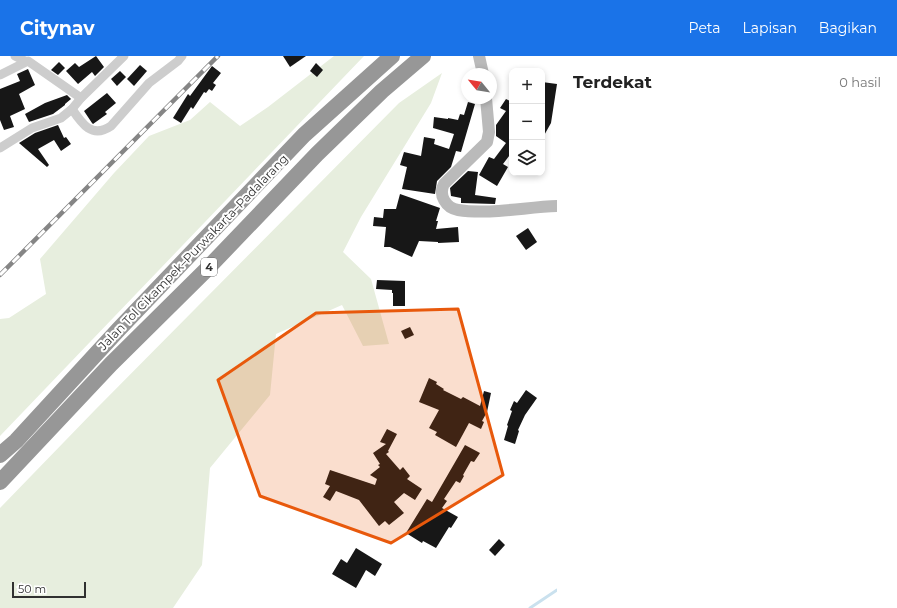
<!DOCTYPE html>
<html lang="id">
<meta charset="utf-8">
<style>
:root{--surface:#fff;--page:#f6f6f6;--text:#222;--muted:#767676;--line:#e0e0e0;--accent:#1a73e8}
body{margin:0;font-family:Montserrat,sans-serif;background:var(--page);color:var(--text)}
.controls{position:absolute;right:12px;top:12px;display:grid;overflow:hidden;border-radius:8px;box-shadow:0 2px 6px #0003}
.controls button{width:36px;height:36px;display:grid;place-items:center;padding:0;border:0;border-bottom:1px solid var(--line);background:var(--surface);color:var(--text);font:20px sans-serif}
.compass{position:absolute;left:461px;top:12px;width:36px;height:36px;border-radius:50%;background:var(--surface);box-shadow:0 2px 6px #0003;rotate:300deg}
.scale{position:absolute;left:12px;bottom:10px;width:74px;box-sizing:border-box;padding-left:4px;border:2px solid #303030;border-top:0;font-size:11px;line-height:14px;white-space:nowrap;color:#303030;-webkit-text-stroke:3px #fff;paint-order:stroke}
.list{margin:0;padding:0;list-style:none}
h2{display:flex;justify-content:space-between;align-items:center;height:52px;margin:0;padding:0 16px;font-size:17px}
h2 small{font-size:13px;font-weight:400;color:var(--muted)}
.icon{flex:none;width:22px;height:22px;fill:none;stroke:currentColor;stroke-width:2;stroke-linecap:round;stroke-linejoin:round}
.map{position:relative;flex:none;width:557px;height:552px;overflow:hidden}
header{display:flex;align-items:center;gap:24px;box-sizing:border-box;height:56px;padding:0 20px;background:var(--accent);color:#fff}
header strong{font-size:19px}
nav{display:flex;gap:22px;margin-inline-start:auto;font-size:14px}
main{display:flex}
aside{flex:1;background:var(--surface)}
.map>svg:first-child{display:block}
.green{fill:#e7eede}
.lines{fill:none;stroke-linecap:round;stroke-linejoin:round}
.stream{stroke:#cae1ee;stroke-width:3}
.building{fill:#171717}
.street{stroke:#cdcdcd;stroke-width:9}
.secondary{stroke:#bababa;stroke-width:12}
.highway{stroke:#979797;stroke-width:16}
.rail-casing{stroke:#858585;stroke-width:4.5}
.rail{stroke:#fff;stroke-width:3;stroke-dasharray:9;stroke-linecap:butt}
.marked{fill:#e8590c;fill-opacity:0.2;stroke:#e8590c;stroke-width:3;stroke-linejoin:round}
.labels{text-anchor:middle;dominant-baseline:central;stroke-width:4;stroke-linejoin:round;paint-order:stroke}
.shield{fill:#fff;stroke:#6e6e6e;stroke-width:1}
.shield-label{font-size:11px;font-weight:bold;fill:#303030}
.street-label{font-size:12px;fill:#303030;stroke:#fff}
</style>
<header>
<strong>Citynav</strong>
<nav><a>Peta</a><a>Lapisan</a><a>Bagikan</a></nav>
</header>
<main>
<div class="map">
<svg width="557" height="552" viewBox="0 0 557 552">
<rect width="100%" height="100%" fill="#fff"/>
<g class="green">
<path d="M334,0h30l-364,380v-117l9,-1 37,-24 -6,-35 74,-86 35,-37 41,-16 20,-18 30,24 28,-19z"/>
<path d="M442,17l-11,30 -70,114 -18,35 28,27 18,65 -26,2 -21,-41 -66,29 -6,61 -60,73 -8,97 -29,43h-173v-100l95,-98 304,-307z"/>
</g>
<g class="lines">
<path class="stream" d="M530,552l27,-18"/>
</g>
<g class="building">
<path d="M96,0l8,11 -9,9 -3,-4 -14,12 -12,-13 9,-8 4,4z"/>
<path d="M283,0h23l-16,11z"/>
<path d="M59,6l6,6 -7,7 -7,-5z"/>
<path d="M316,7l7,7 -6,7 -7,-6z"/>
<path d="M140,9l7,6 -13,15 -7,-7z"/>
<path d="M212,10l9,7 -8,10 3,2 -4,6 -3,-2 -3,4 -2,-1 -11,17 -2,-2 -10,16 -8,-5 15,-24 2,2z"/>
<path d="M28,13l7,16 -16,9 6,15 -15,7 4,11 -10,3 -4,-10v-31l20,-8 -3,-7z"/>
<path d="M120,15l6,6 -9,9 -6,-7z"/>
<path d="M542,26l15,2 -6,39 -9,16z"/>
<path d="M107,37l9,10 -11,9 2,2 -14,10 -1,-1 -8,-12z"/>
<path d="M67,39l4,4 -6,5v1l-12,9 -24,8 -4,-8 20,-11z"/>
<path d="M506,43l6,3v50l-9,12 5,3 -11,19 -18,-11 10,-18 5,2 12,-16 -10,-7v-11l10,-14 -6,-3z"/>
<path d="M468,46l7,2 -14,48 -5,-1 -5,16 -14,14 -2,13 -33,-5 5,-22 -7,-2 4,-13 17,4 3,-19 11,2 -1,5 15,5 5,-15 -21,-6 1,-11 14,2v-1l10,2 2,-6 4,1z"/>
<path d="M58,69l6,13 2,-1 5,7 -10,7 -7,-11 -16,9 11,16 -2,2 -28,-24 16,-10z"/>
<path d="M468,115l10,1 -3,23 21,3 -1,6 -34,-1v-5l-10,-2 -1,-8z"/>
<path d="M400,138l40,14 -4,13h2l-2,8 22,-2 1,15 -21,1v-1l-19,-1 -7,16 -22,-10h-6l2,-20 -13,-1 1,-9 9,1 1,-9h12z"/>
<path d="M528,172l9,14 -11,8 -10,-14z"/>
<path d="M377,224l28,1v25h-12v-13h-1v-3l-16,-1z"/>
<path d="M410,271l4,8 -9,4 -4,-8z"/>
<path d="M429,322l8,4 -1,2 8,5 -1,1 18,9 2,-2 17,9 4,-15 7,2 -4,19 -5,9 2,1 -3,7 -12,-6 -13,24 -21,-12 2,-3 -8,-4 10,-18 -20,-8z"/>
<path d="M526,334l11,8 -12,17 -7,15 1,1 -4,13 -11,-4 4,-14 -1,-1 5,-14 -2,-1 4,-9 3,2z"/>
<path d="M387,373l10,5 -9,17 1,1 -3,2 14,16 3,-3 7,9 -3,3 15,10 -7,11 -11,-7 -10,9 10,11 -15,12 -4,-4 -6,5 -20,-26 -23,-9 -6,10 -7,-4 7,-11 -5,-2 5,-14 45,15 2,-6 -7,-4 10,-8 -2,-2 2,-1 -7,-11 13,-9 -6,-2z"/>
<path d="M465,389l15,8 -6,9 -3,-1 -8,14 1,1 -4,7 -4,-2 -12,18 3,2 -5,7 16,9 -7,11 -2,-1 -13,21 -13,-7 -1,2 -16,-10 21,-34 5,3z"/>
<path d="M499,483l6,6 -10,11 -6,-6z"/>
<path d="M356,492l26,16 -7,12 -9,-6 -10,18 -24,-14 9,-15 6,4z"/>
</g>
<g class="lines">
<g class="street">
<path d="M15,0l10,5"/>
<path d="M0,19l28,-14 53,37"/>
<path d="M72,53c10,15 20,30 39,17l38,-43 29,-22 4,-5"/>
<path d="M0,92l32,-20 29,-10 11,-9 9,-11 43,-42"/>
</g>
<g class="secondary">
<path d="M479,0l4,18"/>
<path d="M486,42l3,34 -2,10 -43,42c-6,11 2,24 14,26 30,5 68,-3 99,-4"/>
</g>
<g class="highway">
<path d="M0,399l16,-14 103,-112 185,-194 88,-79"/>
<path d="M0,426l111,-118 94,-93 112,-117 65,-63 41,-35"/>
</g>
<defs>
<path id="rail" d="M0,219l218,-219"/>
</defs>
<use href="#rail" class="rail-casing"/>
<use href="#rail" class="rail"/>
</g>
<path class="marked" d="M458,253l45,166 -112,68 -131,-47 -42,-116 98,-67z"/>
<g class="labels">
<rect class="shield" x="201" y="202" width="16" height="18" rx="3"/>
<g class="shield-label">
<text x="209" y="211">4</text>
</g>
<g class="street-label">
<text transform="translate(193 196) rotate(-46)">Jalan Tol Cikampek–Purwakarta–Padalarang</text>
</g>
</g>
</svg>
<div class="controls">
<button>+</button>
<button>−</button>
<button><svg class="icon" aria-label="layers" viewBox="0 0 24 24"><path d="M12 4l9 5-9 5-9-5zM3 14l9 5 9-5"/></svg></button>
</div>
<svg class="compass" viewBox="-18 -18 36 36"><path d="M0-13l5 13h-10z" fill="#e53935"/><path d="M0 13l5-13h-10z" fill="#767676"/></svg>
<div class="scale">50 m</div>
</div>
<aside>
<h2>Terdekat<small>0 hasil</small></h2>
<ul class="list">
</ul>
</aside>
</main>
